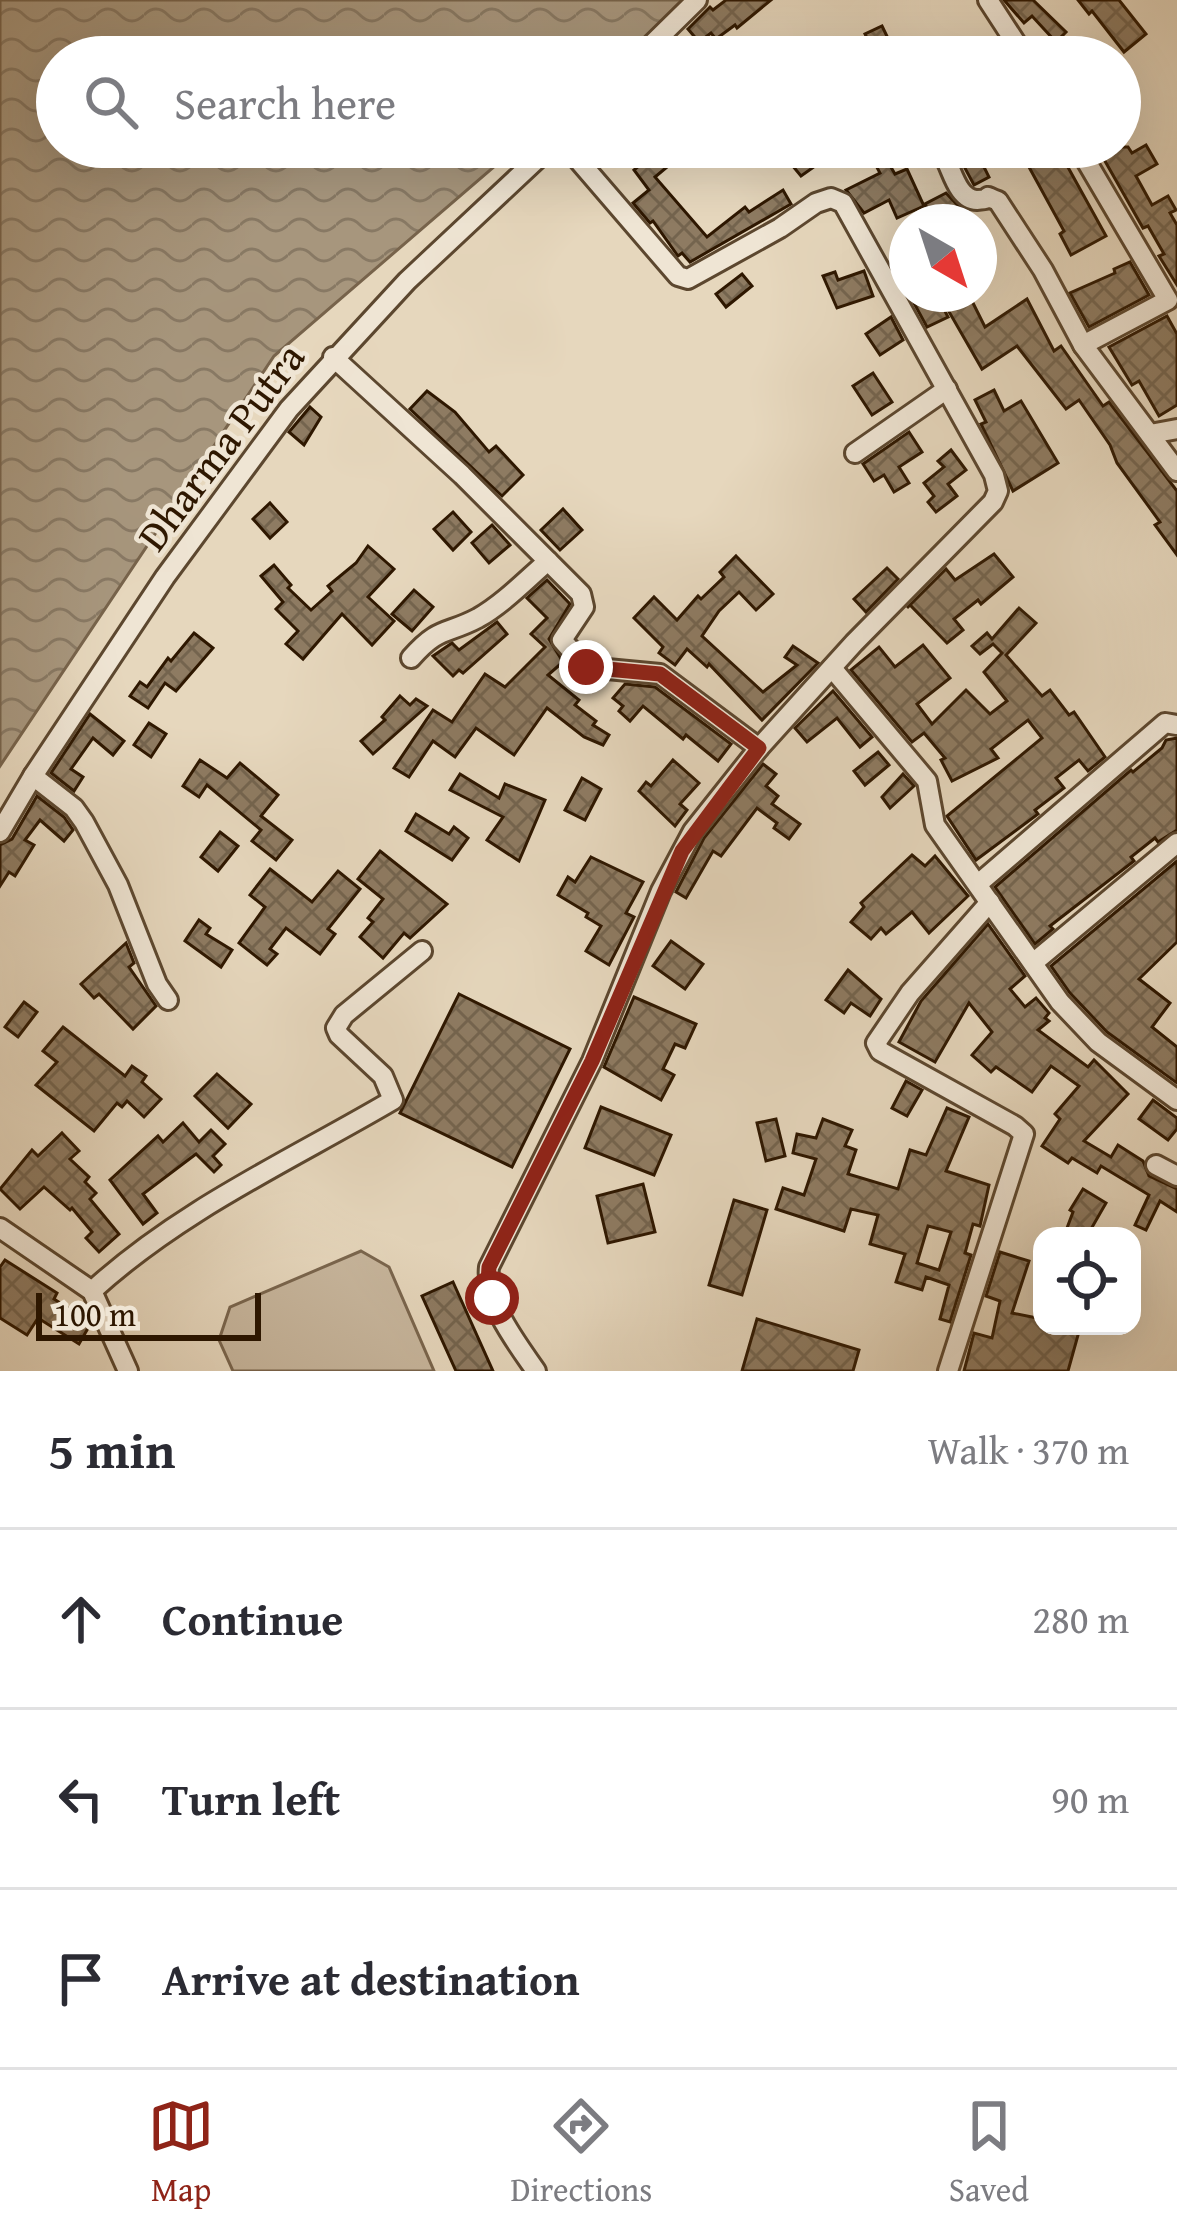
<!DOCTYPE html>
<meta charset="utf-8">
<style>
:root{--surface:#fff;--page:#f7f7f7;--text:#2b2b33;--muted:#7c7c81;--line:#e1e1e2;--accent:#8f2418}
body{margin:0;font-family:"Gentium Book Plus",serif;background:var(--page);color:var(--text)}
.controls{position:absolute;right:36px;bottom:36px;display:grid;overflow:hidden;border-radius:24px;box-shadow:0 12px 48px #0002}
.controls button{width:108px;height:108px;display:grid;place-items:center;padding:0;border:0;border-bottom:3px solid var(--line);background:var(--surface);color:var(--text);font:60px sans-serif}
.compass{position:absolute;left:889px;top:204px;width:108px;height:108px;border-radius:50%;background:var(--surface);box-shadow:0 12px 48px #0002;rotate:141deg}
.scale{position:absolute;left:36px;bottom:30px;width:225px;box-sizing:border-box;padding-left:12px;border:6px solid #2e1700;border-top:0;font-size:33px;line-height:42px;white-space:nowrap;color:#2e1700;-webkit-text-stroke:9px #efe5d4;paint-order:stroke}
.stop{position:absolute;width:36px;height:36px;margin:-27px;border:9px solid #8f2418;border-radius:50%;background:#fff}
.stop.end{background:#8f2418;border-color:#fff;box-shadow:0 3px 12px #0008}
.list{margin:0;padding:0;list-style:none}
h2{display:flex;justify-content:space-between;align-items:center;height:156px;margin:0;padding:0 48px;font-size:51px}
h2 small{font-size:39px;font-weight:400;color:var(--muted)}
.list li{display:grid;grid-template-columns:78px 1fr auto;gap:36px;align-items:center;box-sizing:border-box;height:180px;padding:0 48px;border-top:3px solid var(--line)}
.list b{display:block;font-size:45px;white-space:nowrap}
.list em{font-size:39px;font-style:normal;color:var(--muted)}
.icon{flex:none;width:66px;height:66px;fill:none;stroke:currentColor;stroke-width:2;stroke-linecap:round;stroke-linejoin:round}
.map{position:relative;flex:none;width:1177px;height:1371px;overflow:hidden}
.search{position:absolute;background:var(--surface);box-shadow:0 12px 48px #0002;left:36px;right:36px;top:36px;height:132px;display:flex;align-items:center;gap:30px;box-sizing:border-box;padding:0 42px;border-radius:66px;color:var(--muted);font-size:45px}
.sheet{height:696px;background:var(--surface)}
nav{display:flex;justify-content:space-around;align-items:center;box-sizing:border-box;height:168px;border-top:3px solid var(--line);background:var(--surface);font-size:33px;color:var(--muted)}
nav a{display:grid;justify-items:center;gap:6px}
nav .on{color:var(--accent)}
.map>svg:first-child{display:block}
.green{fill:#c7b69d;stroke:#7a664e;stroke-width:3}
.water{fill:url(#water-waves);stroke:#77634b;stroke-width:3}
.building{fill:url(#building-cross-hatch);stroke:#2e1700;stroke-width:3;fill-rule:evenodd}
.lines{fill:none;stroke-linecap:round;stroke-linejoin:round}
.minor-casing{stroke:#5c472f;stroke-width:24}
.minor{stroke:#efe5d4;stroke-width:18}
.route{stroke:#8f2418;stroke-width:15}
.labels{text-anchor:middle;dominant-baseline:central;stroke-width:9;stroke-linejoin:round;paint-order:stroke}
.street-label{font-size:42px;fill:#2e1700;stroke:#efe5d4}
</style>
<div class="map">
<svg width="1177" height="1371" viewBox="0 0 1177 1371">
<defs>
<pattern id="water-waves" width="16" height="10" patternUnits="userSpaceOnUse" patternTransform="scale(3)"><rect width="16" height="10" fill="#a7967d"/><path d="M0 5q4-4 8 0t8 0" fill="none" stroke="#887964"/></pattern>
<pattern id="building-cross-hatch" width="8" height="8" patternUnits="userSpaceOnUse" patternTransform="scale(3)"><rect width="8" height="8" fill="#8e7b62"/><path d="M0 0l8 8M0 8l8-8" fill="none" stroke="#74644e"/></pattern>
</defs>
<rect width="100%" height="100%" fill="#e6d7bd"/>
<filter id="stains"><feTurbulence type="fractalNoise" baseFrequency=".00167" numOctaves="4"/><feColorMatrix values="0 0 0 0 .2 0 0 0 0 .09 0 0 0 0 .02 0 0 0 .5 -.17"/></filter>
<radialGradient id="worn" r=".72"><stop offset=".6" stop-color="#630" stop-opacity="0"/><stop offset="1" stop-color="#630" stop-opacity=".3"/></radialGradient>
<path class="green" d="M361,1251l28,16 45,104h-201l-14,-31 11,-33z"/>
<path class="water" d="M0,0h688l-66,57h-565v90h460l-243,209 -274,410z"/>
<g class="building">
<path d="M726,0h45l-34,28 -2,-3 -19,14 -5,-6 -12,9 -11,-13 22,-22 3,3z"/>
<path d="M1004,0h29l33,32 -10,10 -24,-26 -8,7z"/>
<path d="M1078,0h41l27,34 -22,18 -32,-41 -3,3z"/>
<path d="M882,26l15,31h-53l23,-19 -2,-4z"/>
<path d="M1146,145l11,19 -21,12 16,29 16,-9 8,14 -6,3 7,12v60l-18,-29 5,-2 -16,-28 -5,2 -46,-81h31l4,6z"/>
<path d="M647,147h44l-36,30 52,60 38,-30 4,5 34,-22 8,14 -101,58 -8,-9 -4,3 -25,-35 -3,2 -17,-20 16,-13 -15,-20 19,-16z"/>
<path d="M802,147h40l-41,29 -14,-17z"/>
<path d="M866,147h13l16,27 12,-5 17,37 -27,12 -8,-18 -25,13 -18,-23 34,-17z"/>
<path d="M975,149l14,28 -15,8 -15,-28z"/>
<path d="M1059,151l47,85 -35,19 -11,-21 4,-3 -35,-64z"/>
<path d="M946,193l16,17 -28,12 -9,-18z"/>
<path d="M1130,262l19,33 -60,32 -19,-34 45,-20 -1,-4z"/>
<path d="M864,271l9,25 -36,12 -14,-32 12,-4 3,8z"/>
<path d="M742,274l10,12 -26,21 -10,-13z"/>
<path d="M909,294h27l12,23 -21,10z"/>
<path d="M971,299l14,28 42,-28 27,52 7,-5 42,60 6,-4 68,89v64l-22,-30 5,-3 -43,-59 -7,-18 -31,-45 -13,9 -49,-63 -35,23 -34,-59z"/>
<path d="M1167,316l10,18v71l-18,11 -20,-35 -7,4 -23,-38z"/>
<path d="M891,317l12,23 -23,15 -14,-21z"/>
<path d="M873,373l19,29 -20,13 -19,-29z"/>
<path d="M994,390l10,21 17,-10 37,62 -45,28 -32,-67 5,-2 -11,-22z"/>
<path d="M427,391l28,21 34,40 7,-6 27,29 -21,21 -92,-87z"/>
<path d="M310,407l11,10 -17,28 -15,-13z"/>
<path d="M909,432l13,20 -23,15 10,16 -15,9 -10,-17 -10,6 -11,-17z"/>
<path d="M951,450l15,20 -18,14 9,12 -21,16 -8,-10 6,-6 -10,-13 20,-16 -6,-6z"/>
<path d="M270,503l17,19 -17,16 -17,-19z"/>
<path d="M563,509l19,21 -22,20 -19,-20z"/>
<path d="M453,512l18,20 -18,18 -19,-21z"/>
<path d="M492,525l18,20 -21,18 -17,-20z"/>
<path d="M368,546l26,23 -26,28 26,24 -22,24 -30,-31 -39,45 -17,-15 12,-13 -22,-22 7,-7 -22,-26 13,-11 17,20 -3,3 23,22 21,-19 -4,-5 28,-23z"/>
<path d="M994,554l19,23 -32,27 -3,-4 -24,19 9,11 -16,13 -37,-38 -3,3 39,-39 9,11z"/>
<path d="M736,556l37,38 -17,16 -17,-18 -20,19 -17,25 61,56 34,-27 -12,-8 8,-11 25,17 -56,57 -53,-56 -2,3 -20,-18 -12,16 -16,-12 4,-6 -29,-29 20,-21 23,23 21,-24 3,3 23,-22 -4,-5z"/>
<path d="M887,568l11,11 -32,33 -12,-13z"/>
<path d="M547,580l23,24 -21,35 14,23 -15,13 31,25 -4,5 21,16 -3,4 16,10 -6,10 -19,-8 -37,-29 -33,47 -38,-27 -21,29 -22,-16 -24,36 -15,-9 39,-58 19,12 33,-48 20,13 40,-40 -14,-13 16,-16 -20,-20z"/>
<path d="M414,590l19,17 -21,24 -20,-17z"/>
<path d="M1019,608l17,15 -30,32 36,41 8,-6 19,25 5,-3 31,45 -17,14 -9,-11 -23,18 8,10 -29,22 3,4 -62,46 -29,-44 95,-78 -14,-18 -37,29 7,9 -46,23 -11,-21 4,-2 -21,-25 -12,9 -61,-72 28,-23 16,20 28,-22 27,33 -33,26 15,20 34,-34 24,24 17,-13 -23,-29 18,-19 -9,-9 -13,10 -8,-8 15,-13 5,6z"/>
<path d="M497,622l10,12 -44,39 -4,-3 -6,6 -20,-20 19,-13 7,7z"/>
<path d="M194,633l19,15 -37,43 -11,-8 -17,25 -18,-12 10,-14 7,5 21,-29 3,3z"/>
<path d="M625,684l30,3 76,57 -13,17 -32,-26 -3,4 -40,-33 -13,15 -11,-10 4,-5 -10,-8z"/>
<path d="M833,691l39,46 -12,10 -23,-29 -30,24 -12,-14z"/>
<path d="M400,696l10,9 6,-6 11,7 -54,48 -12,-13 24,-21 -3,-3z"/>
<path d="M90,714l34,27 -11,14 -20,-17 -22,31 12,8 -9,14 -23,-18z"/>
<path d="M149,723l17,11 -15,23 -17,-12z"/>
<path d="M1177,738v92l-19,12 -3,-4 -24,19 3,4 -84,65 3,3 -18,15 -40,-57 136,-117 2,2 29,-24 4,-8z"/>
<path d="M878,752l11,13 -24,20 -11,-14z"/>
<path d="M200,760l27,18 13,-15 38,32 -17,21 31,24 -16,20 -24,-19 9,-11 -54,-45 -8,12 -16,-11z"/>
<path d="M673,760l26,23 -19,21 7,6 -12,16 -36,-35 7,-9 5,4z"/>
<path d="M763,764l13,10 -10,12 12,10 -6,8 28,20 -11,15 -15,-11 3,-5 -20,-15 -36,48 -8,-5 -27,47 -10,-6 28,-54z"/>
<path d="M460,774l39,24 6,-14 40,16 -26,61 -32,-21 16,-23 -53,-27z"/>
<path d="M903,774l11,12 -24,22 -8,-11z"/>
<path d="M582,778l19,11 -16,31 -20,-10z"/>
<path d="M37,796l27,21 9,13 -9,11 -24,-21 -15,20 9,5 -19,31 -6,-4 -9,14v-41l12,-6z"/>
<path d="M416,814l33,20 5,-7 14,11 -16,22 -46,-29z"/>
<path d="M220,832l18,14 -20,25 -17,-14z"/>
<path d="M380,851l67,53 -37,34 -6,-5 -21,25 -23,-21 13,-15 -5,-4 15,-19 -25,-20z"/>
<path d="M912,855l13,11 10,-10 33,40 -39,37 -17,-21 -26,22 -5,-6 -10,11 -20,-17 13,-15 -3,-4z"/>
<path d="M591,857l52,25 -17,31 8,4 -25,48 -23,-14 15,-25 -15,-9 2,-4 -30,-18 10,-18 7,5z"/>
<path d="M1177,861v81l-38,37 31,24 -18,24 25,20v36l-70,-51 -37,-39 -19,-27z"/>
<path d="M270,869l42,33 26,-31 22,18 -32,40 7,5 -15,20 -34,-26 -16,21 7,5 -10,11 -28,-22 26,-36 -15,-12z"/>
<path d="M199,920l11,8 -4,6 26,16 -11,17 -36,-26z"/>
<path d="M988,924l37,52 -15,13 15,18 11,-9 13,15 -4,5 4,3 -11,9 50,37 6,-7 34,34 -44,47 27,16 7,-12 25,16 6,15 28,13v23l-17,-11 -14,29 -11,-5 14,-30 -48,-29 -4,7 -25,-15 -4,5 -26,-17 18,-27 -5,-5 24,-28 -28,-20 -19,26 -36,-25 -5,5 -19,-17 20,-23 -23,-29 -34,59 -36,-20 22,-41z"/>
<path d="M671,941l32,23 -18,25 -32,-23z"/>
<path d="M126,943l8,20 -5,4 27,39 -23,23 -34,-35 -5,4 -13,-14z"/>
<path d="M848,970l33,29 -11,17 -19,-13 -7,10 -18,-13z"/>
<path d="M459,994l111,55 -58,118 -112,-54z"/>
<path d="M634,997l62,27 -11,24 -10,-4 -12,25 11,6 -13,25 -57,-33z"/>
<path d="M24,1002l13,10 -19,25 -13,-10z"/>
<path d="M63,1027l62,49 7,-10 14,10 -4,6 19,17 -17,18 -17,-16 -5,6 -5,-4 -23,28 -58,-46 21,-23 -14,-11z"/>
<path d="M217,1074l34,30 -23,24 -33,-32z"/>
<path d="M906,1081l16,9 -15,26 -15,-8z"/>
<path d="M1153,1100l24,18v11l-9,11 -29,-21z"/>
<path d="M601,1107l70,28 -17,40 -69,-27z"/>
<path d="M947,1108l22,9 -23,54 43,14 -9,41 -7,-2 -8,29 6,2 -21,67 -10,-3 9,-34 -23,-8 -4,13 -26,-8 9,-28 -35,-10 8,-29 -27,-6 -7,22 -68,-22 7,-21 21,7 12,-36 -23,-6 4,-19 19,4 7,-19 29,11 -7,16 11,4 -8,24 50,15 12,-39 16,5zM928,1226l23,6 -12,38 -22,-7z"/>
<path d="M776,1119l9,37 -19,5 -9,-38z"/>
<path d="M183,1123l16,19 12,-12 14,14 -12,12 8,9 -7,7 -18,-18 -53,40 14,19 -14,11 -33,-44 48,-44 5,6z"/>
<path d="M62,1133l17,18 -9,8 19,18 -4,5 11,11 -6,6 29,35 -20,18 -13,-14 6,-6 -20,-24 -2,2 -26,-23 -24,22 -20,-20 32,-39 6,6z"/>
<path d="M643,1184l12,48 -47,11 -11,-47z"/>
<path d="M1083,1189l23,14 -19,33h-23l9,-24 -3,-2z"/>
<path d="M734,1200l33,10 -25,85 -33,-10z"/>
<path d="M1000,1252l29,9 -17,52 30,6v7l38,2 -12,43h-104l10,-38 18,5 8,-37 -14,-5z"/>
<path d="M5,1260l52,33 -3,6 37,24 -12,21 -41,-26 -11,17 -27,-17v-51z"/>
<path d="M453,1282l40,89h-37l-34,-75z"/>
<path d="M757,1319l102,31 -6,21h-111z"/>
</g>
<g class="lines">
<defs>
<g id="minor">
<path d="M988,0l37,57"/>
<path d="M639,57l58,-57"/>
<path d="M1078,147l90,153 -85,45 94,126"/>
<path d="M946,160c7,14 13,40 31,40 22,-1 1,-7 21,1l45,69 40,75"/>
<path d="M333,357l129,118 119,119 3,13 -22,33 24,27 74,7 99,74"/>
<path d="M1150,434l27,-5"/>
<path d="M855,453l92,-64"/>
<path d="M411,658c28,-32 35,-23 67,-40 25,-14 48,-38 70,-57"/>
<path d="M832,668l95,113 8,44 125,177 38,40 79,58"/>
<path d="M33,776l41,32 10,14 34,63 39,99 11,16"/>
<path d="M0,832l33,-56 132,-199 124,-168 118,-128 143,-134"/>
<path d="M978,884l187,-161 12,2"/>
<path d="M1033,963l144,-120"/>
<path d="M1156,1165l21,11"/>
<path d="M0,1228l92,63 36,80"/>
<path d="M92,1291c88,-81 199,-131 301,-191l-10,-24 -44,-41 -3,-7 8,-13 78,-64"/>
<path d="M536,1371c-20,-29 -51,-68 -47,-104l103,-206 69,-170 32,-60 66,-83 95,-105 139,-141 5,-11 -4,-16 -151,-272 -12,-5 -15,5 -36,25 -92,51 -10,-3 -111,-129"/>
<path d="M948,1371l76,-237 -9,-8 -135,-75 -4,-8 34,-50 80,-91"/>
</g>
</defs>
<use href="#minor" class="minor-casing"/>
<use href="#minor" class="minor"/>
</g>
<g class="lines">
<path class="route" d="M492,1298l-4,-16 1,-15 103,-206 90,-210 77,-103 -99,-74 -74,-7"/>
</g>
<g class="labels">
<g class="street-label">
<text transform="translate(220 446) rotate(-53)">Dharma Putra</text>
</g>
</g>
<rect width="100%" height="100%" filter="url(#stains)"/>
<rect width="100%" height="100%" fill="url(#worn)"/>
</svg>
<div class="controls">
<button><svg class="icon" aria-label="locate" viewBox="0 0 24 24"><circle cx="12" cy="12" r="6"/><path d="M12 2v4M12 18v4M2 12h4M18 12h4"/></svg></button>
</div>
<svg class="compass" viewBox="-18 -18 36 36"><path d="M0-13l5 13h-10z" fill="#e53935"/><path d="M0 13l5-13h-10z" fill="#7c7c81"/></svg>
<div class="scale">100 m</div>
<div class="stop" style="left:492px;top:1298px"></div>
<div class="stop end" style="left:586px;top:667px"></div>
<div class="search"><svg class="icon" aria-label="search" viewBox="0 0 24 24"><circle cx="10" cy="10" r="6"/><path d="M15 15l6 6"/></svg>Search here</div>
</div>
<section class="sheet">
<h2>5 min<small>Walk · 370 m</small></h2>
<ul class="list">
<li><svg class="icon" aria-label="ahead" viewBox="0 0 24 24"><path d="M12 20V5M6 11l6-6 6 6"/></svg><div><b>Continue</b></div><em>280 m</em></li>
<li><svg class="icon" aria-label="left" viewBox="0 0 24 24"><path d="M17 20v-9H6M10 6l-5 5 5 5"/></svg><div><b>Turn left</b></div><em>90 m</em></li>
<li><svg class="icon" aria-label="arrive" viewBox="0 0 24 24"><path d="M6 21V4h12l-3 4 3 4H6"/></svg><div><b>Arrive at destination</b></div></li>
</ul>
</section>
<nav>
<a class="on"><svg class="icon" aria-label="map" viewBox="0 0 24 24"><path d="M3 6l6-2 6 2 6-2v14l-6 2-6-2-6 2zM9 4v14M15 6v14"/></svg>Map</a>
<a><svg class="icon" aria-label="directions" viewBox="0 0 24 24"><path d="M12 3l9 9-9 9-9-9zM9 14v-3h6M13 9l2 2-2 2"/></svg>Directions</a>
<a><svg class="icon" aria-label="saved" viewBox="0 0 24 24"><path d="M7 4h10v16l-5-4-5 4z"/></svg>Saved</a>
</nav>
